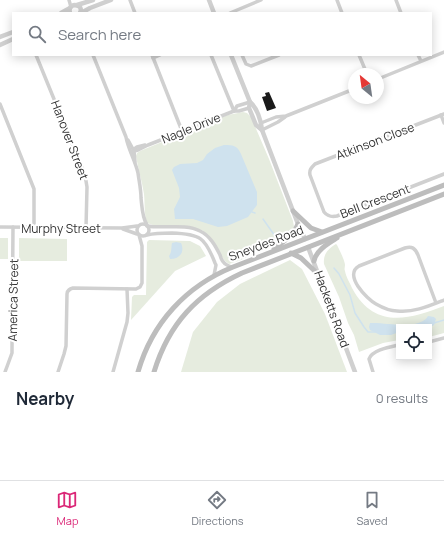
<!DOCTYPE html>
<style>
:root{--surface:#fff;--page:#f6f6f7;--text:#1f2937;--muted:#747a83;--line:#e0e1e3;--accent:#db2777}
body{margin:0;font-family:Manrope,sans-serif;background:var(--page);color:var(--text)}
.controls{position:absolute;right:12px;bottom:12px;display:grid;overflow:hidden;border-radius:0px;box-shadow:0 2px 10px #0003}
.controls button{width:36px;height:36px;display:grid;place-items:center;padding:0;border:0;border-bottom:1px solid var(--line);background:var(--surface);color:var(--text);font:20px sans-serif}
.compass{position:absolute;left:348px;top:68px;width:36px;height:36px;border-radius:50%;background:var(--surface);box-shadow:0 2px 10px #0003;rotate:331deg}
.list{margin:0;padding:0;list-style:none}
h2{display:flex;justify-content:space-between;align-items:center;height:52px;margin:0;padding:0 16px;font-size:17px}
h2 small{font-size:13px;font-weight:400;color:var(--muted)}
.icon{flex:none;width:22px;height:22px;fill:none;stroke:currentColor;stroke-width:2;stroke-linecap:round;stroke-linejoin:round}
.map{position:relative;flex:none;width:444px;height:372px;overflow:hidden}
.search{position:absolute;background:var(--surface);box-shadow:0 2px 10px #0003;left:12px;right:12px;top:12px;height:44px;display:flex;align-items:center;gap:10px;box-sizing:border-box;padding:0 14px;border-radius:0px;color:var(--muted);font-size:15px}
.sheet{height:108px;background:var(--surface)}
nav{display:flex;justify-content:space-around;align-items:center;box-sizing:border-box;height:56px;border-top:1px solid var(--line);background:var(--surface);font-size:11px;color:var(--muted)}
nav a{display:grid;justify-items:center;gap:2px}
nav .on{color:var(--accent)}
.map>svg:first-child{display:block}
.green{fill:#e6ecdf}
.water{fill:#cfe2ee}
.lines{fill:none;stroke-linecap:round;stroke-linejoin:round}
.stream{stroke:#cfe2ee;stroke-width:1.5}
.building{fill:#1a1a1a}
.minor{stroke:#d0d0d0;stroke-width:3.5}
.tertiary{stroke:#d0d0d0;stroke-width:4.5}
.secondary{stroke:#bdbdbd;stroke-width:5}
.labels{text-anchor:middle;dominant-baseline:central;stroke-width:4;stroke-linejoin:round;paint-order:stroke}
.street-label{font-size:12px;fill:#333;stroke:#fff}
</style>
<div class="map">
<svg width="444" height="372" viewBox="0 0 444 372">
<rect width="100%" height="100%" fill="#fff"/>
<g class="green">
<path d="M243,112l4,1 4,4 18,42 24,62 1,6 -2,5 -16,13 -22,8 -13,7 -12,4 -4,-3 -23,-31 -49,-5 -6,-2c-3,-9 -2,-19 -3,-29 -2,-13 -6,-25 -8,-38l1,-3 3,-2 88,-36z"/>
<rect x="0" y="238" width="8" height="21"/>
<path d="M19,238l48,1v22h-48z"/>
<path d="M149,240l41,1 10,5 6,10 -31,15 -44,49 1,-23 2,-2h12l1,-53z"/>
<path d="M336,244l1,1c2,4 8,16 8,20 0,2 -1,4 0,6 1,6 5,12 7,17 22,41 56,32 92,18v27l-15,4v-10h-30v13l-16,3 -24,9 -5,-17 -6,-12 -9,-26 -15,-33c-1,-10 4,-15 12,-20z"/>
<path d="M290,260l12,9 23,45 22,58h-166l12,-40 24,-30 23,-18z"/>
</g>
<g class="water">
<path d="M224,145c9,0 13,0 17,9l16,38v13l-9,12 -21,9 -9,1 -25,-8h-18l-1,-10 6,-12 -1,-9 -7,-18 2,-3 6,-3 17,-1 6,-3 4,-6 8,-6z"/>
<path d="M176,242l5,1c4,9 -1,16 -11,16l-1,-3c3,-4 2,-8 3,-13z"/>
<path d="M428,316l6,1 2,2 -2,6 -5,3v-1h-30v5l-8,3h-11l-10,-5 -1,-3 1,-4c15,-1 40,6 53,-2 2,-1 4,-3 5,-5z"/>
</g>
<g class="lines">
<g class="stream">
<path d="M252,212l3,1"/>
<path d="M263,219l12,17"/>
<path d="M334,268l5,6 11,21 5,18 9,14 4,5h7"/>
<path d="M434,323l10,-3"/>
</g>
</g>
<path class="building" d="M269,92l7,16 -9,3 -5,-14 4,-1 -1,-3z"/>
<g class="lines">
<g class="minor">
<path d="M69,0l2,7"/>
<path d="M130,0l5,13"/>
<path d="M337,0l5,13"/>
<path d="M396,0l5,13"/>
<path d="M230,13l31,-13"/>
<path d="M36,55l49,120 2,12 -1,41"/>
<path d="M93,55l33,82c2,12 9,23 12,36 1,8 3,16 3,25 1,9 1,19 6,27"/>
<path d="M152,55l30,76"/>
<path d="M211,55l23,56"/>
<path d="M242,55l4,9 5,2 28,-11"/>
<path d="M359,55l8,19"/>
<path d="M418,55l3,6"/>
<path d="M153,58l7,-3"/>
<path d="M378,79l66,-27"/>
<path d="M0,104l34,85v38"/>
<path d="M234,111l3,-5 13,-4"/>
<path d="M444,114l-129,50c-4,4 -6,6 -5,11l14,37c4,5 8,5 13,4l107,-42"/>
<path d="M441,115l3,8"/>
<path d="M261,123l15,-6 10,-1 68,-27"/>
<path d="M262,130l16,-8 7,-5"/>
<path d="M128,140l6,11 1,11"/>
<path d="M133,150l4,-3 8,-2"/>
<path d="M131,152l7,-2 10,-5 86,-34h5l10,-3"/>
<circle cx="143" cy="230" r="6"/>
<path d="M147,226c17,3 38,-3 53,5 10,5 15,14 20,24 1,4 3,8 7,10 1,1 4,2 6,2"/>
<path d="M0,227l122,1 15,-2"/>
<path d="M123,229l14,5"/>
<path d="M147,235c8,-2 17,-2 25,-2 28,1 33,4 43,30l1,2 -2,10"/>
<path d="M436,303l-18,-48c-3,-7 -6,-9 -13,-7l-46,18c-16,9 8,33 17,38 7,4 14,7 21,7 16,2 32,-5 47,-11"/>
<path d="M429,342l15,-4"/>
<path d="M5,372l7,-19v-4l1,-122"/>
<path d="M58,372l6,-18 2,-8 1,-52c0,-4 3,-5 6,-6l63,1 4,-2 2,-4v-37l-3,-11"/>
<path d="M113,372l14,-50 1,-9 -1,-24"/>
<path d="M373,372l-4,-13c3,-9 21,-12 30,-14"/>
</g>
<g class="tertiary">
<path d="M209,0l5,13"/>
<path d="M77,5l16,-5"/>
<path d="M61,13l9,-5"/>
<path d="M70,13c-2,-7 4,-10 10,-6l1,3 -1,3"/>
<path d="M81,13l9,-5 21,-8"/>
<path d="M0,37l13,-5"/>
<path d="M0,45l13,-6"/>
<path d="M231,55l19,47c7,6 11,18 12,28l36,94 7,15"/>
<path d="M250,102l-1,6 7,17 6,5"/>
<path d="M308,247l47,125"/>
</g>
<g class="secondary">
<path d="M293,211l18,17 11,4"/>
<path d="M274,249l19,-15 5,-10"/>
<path d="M291,253l10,5 19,18"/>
<path d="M314,261c2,-11 15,-18 23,-23"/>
<path d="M138,372c14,-49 48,-86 95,-105l211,-82"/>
<path d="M154,372c15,-49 43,-78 88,-99l202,-79"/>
</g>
</g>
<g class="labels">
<g class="street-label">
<text transform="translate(191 128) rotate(-22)">Nagle Drive</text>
<text transform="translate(70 140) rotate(69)">Hanover Street</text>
<text transform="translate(375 141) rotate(-21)">Atkinson Close</text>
<text transform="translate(375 201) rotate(-21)">Bell Crescent</text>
<text x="61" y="228">Murphy Street</text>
<text transform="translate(266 243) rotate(-21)">Sneydes Road</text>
<text transform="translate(13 300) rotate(-89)">America Street</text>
<text transform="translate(332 309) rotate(70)">Hacketts Road</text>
</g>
</g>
</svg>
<div class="controls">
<button><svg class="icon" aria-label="locate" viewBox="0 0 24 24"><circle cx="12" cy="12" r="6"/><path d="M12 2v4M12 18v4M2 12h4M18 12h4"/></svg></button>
</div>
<svg class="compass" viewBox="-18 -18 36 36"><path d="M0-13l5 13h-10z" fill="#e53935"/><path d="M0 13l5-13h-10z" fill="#747a83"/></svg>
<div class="search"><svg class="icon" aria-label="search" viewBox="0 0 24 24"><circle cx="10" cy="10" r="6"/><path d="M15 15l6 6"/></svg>Search here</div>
</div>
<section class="sheet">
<h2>Nearby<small>0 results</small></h2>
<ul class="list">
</ul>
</section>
<nav>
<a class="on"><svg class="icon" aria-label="map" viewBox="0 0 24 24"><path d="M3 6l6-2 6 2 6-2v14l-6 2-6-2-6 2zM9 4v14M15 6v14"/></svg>Map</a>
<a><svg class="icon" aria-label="directions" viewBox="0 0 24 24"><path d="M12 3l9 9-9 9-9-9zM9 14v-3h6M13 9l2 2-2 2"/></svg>Directions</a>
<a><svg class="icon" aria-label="saved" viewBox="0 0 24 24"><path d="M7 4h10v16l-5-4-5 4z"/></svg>Saved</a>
</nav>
